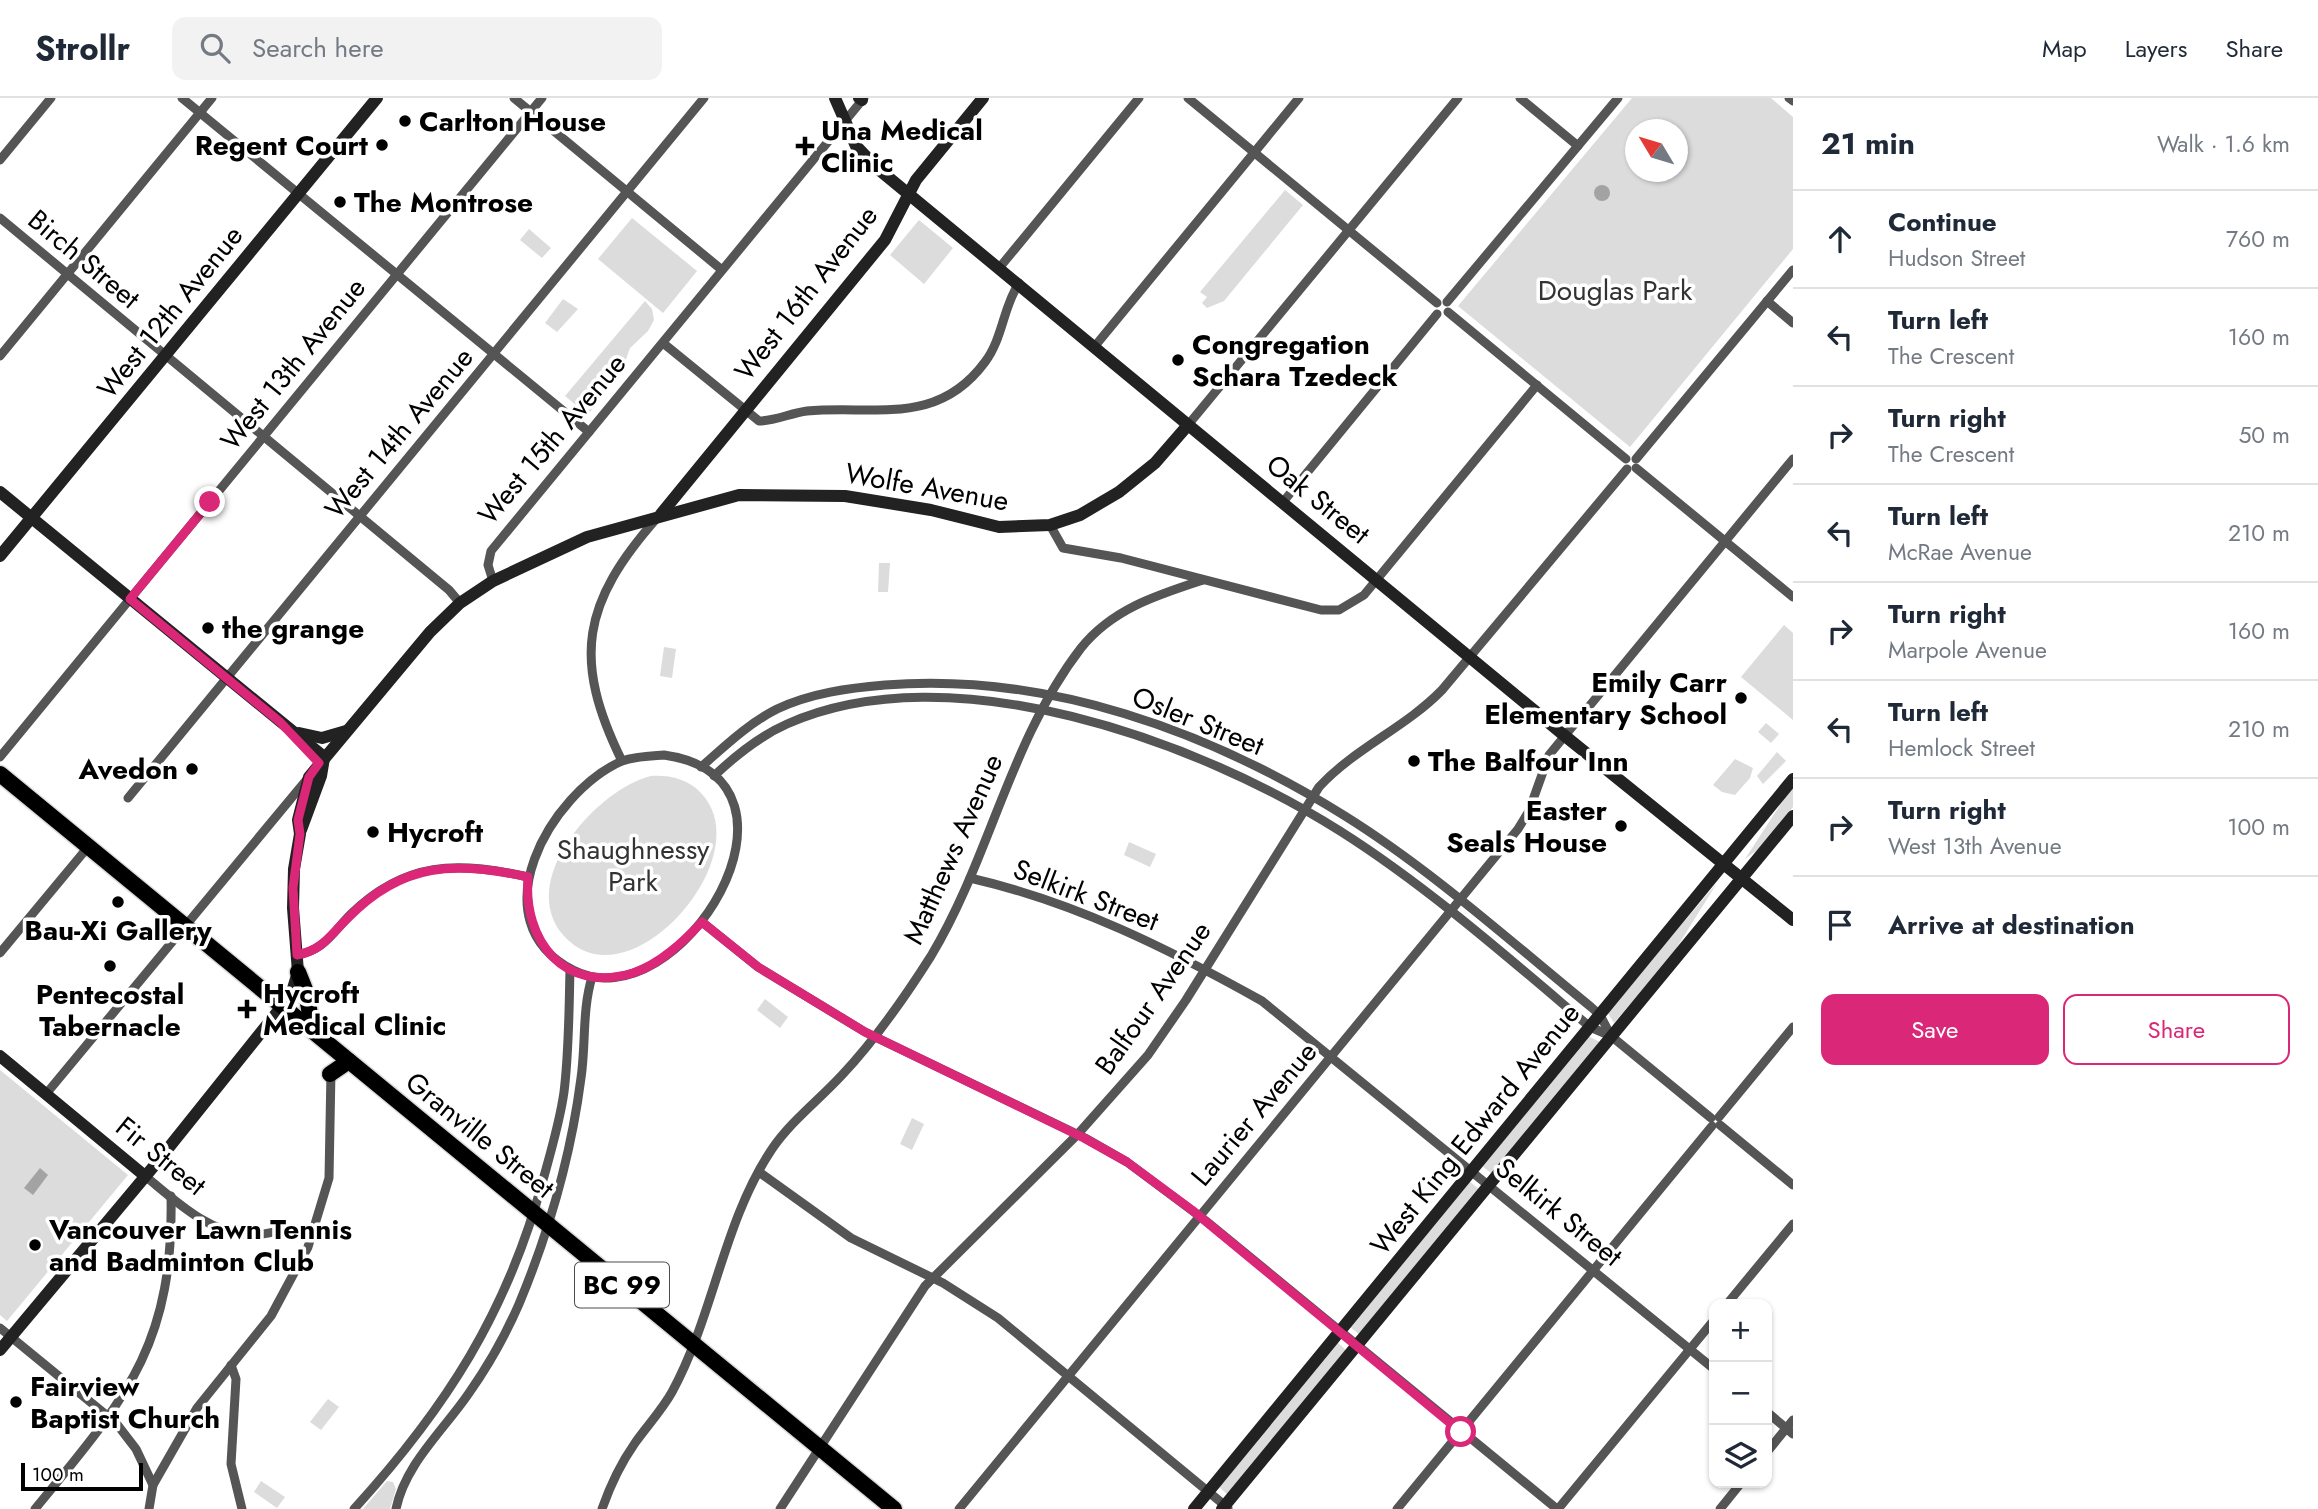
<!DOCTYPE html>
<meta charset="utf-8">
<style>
:root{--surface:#fff;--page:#f2f2f3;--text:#1f2937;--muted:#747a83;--line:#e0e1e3;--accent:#db2777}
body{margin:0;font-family:Jost,sans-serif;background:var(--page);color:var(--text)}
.controls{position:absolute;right:21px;bottom:21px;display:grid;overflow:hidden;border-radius:14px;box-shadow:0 2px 5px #0004}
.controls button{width:63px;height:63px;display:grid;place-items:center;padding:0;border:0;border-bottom:2px solid var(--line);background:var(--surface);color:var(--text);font:35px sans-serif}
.compass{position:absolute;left:1625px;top:21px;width:63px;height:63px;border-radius:50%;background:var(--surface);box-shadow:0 2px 5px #0004;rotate:308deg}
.scale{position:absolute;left:21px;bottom:18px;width:122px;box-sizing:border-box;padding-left:7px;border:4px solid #000;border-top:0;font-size:19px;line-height:24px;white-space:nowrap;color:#000;-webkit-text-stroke:5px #fff;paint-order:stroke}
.stop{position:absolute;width:21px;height:21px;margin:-16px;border:5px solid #db2777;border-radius:50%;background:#fff}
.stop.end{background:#db2777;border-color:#fff;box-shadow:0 2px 7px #0008}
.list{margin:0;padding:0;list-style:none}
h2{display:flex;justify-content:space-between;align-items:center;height:91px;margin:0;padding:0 28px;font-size:30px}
h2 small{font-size:23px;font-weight:400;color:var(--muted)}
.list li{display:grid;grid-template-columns:46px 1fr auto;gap:21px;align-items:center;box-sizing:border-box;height:98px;padding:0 28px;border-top:2px solid var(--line)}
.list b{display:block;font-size:26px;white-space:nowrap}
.list p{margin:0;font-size:23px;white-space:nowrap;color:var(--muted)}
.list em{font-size:23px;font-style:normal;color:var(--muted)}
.actions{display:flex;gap:14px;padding:21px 28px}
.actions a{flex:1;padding:16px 0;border:2px solid var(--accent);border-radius:14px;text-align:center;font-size:24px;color:var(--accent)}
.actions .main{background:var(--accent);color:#fff}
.icon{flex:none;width:38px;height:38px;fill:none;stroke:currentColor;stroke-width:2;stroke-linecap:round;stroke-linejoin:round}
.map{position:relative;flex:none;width:1793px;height:1411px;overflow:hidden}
header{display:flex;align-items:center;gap:42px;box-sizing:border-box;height:98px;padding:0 35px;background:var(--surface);border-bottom:2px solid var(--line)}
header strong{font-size:33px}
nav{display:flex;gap:38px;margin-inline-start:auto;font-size:24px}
.search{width:490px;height:63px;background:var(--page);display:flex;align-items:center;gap:18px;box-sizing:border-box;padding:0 24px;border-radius:14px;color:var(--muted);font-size:26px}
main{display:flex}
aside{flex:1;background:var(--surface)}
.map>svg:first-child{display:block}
.green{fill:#dcdcdc;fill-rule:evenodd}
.water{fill:#a3a3a3}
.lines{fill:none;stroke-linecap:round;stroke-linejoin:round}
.highway-casing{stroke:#dbdbdb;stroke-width:19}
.street{stroke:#555;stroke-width:9}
.secondary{stroke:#222;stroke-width:12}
.highway{stroke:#000;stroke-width:16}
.route{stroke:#db2777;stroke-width:9}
.poi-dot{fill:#000;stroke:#fff;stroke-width:2.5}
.labels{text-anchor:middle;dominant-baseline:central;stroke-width:7;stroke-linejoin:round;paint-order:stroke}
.shield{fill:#fff;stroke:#4c4c4c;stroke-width:2}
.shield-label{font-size:26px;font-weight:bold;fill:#000}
.poi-label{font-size:28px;font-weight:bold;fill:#000;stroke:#fff;text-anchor:start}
.street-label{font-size:28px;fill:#000;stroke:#fff}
.park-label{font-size:28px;fill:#333;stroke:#fff}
</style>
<header>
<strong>Strollr</strong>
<div class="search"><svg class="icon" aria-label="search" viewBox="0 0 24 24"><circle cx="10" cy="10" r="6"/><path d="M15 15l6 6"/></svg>Search here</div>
<nav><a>Map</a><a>Layers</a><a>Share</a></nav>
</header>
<main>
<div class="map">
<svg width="1793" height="1411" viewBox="0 0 1793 1411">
<rect width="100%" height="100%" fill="#fff"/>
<g class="green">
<path d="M1632,0h139l22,19v132l-163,198 -172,-141zM1636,32h42v42h-42z"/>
<path d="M1285,92l18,15 -79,96 -17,7 -5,-5 5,-6 -7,-5z"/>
<path d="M632,120l65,53 -34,42 -65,-54z"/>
<path d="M919,122l34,28 -29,36 -34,-29z"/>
<path d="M529,131l22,19 -9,10 -22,-18z"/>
<path d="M563,201l15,10 -21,23 -12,-9z"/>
<path d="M645,203l7,8 2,11 -6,11 -18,17 -5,14 -37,53 -23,-19z"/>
<path d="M879,465h11l-2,29h-10z"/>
<path d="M1784,527l9,8v87l-52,-43z"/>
<path d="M664,549l12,2 -4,29 -12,-2z"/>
<path d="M1766,625l13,11 -8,9 -13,-11z"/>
<path d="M1777,654l9,9 -23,23 -6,-8z"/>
<path d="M1735,661l18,9 -3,10 -15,17 -13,-3 -9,-7z"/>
<path d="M651,678c19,-1 36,3 49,16 55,55 -40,176 -106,162 -14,-3 -26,-12 -35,-24 -38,-55 39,-141 92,-154z"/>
<path d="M1793,687v22l-33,41 -15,11z"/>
<path d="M1129,744l27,12 -6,13 -26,-12z"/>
<path d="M1717,785l-43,69 -60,71 -7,-11z"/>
<path d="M765,901l23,18 -8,11 -23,-18z"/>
<path d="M1588,938l12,6 -109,131 -9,-7z"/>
<path d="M0,972l128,105 -121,146 -7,-6z"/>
<path d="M912,1020l12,6 -12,26 -12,-6z"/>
<path d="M1469,1083l10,8 -119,146 -10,-8z"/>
<path d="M1337,1244l10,9 -119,144 -9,-8z"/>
<path d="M328,1301l11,8 -18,23 -11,-8z"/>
<path d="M261,1383l24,16 -8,11 -23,-16z"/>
<path d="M387,1383l6,1 3,7 -6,20h-27z"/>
</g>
<g class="water">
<circle cx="1602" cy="95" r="8"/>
<path d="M40,1070l8,7 -15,20 -9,-7z"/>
</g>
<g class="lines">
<defs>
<g id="highway">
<path d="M0,676l894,735"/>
<path d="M298,874l8,20 7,39"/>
<path d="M330,976l19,-13"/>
</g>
</defs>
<use href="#highway" class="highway-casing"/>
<g class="street">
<path d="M182,0l407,334"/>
<path d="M514,0l208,172"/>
<path d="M1188,0l249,205"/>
<path d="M1520,0l58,48"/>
<path d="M1789,0l4,3"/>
<path d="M0,62l51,-62"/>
<path d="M0,120l449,372 11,13"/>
<path d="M1000,169l139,-169"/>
<path d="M1767,203l26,22"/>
<path d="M1447,204l171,-204"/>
<path d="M1448,214l178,147"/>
<path d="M663,245l96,78c16,0 32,-8 48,-10 68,-6 130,16 178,-49 18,-24 18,-55 34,-79"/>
<path d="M1095,248l204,-248"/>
<path d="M0,258l212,-258"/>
<path d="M1188,327l270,-327"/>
<path d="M1636,361l157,-189"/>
<path d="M1636,370l157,129"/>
<path d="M1283,404l154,-188"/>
<path d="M1050,427l13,23 58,10 200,52h18l25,-15 173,-210"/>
<path d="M493,483l-5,-16 3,-14 373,-453"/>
<path d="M664,657c165,23 16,270 -91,215 -96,-49 -23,-177 49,-209 14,-5 28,-5 42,-6z"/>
<path d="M0,659l542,-659"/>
<path d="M622,663c-50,-102 -40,-158 35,-243"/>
<path d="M701,669c24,-21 48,-44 76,-58 34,-16 72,-21 108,-24 162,-13 324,46 460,131 88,55 166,126 246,191l9,8 11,21"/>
<path d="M714,678c21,-20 46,-40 73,-52 164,-73 411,17 553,107 87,55 171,129 250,196l21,9 100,82"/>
<path d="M128,700l576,-700"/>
<path d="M970,780c105,24 199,71 292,123l452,368"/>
<path d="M702,824l56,45 107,65 220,106 42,24 79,59 351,288"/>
<path d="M0,855l88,-106"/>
<path d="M297,857c28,-5 36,-23 54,-41 54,-53 107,-53 177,-37"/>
<path d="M46,996l262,-316"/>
<path d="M1719,1019l74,-90"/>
<path d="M1720,1027l73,60"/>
<path d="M759,1074l92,66 92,45 55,35 230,190"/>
<path d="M145,1078c31,25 62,56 104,59 23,1 43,-12 65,-4"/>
<path d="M1727,1206l66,-80"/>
<path d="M0,1230l116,95 20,26 17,36"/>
<path d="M231,1267l5,14 -5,85 11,45"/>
<path d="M1767,1314l26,22"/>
<path d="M1767,1354l26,-32"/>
<path d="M35,1411c90,-110 139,-162 136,-313"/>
<path d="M149,1411l4,-24 44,-77 74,-92 37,-69 21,-69 2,-107"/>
<path d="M354,1411c92,-101 153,-196 189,-329 8,-29 17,-59 21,-88 5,-40 5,-82 6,-123"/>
<path d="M396,1411c9,-45 48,-79 73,-116 19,-27 37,-59 50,-89 30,-72 52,-149 62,-226 5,-34 1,-68 11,-101"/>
<path d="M602,1411c8,-23 19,-46 33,-66 12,-17 27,-33 37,-51 42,-77 51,-170 100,-243 19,-28 47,-49 70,-74 34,-36 63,-78 89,-119 59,-98 79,-216 150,-308 31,-39 76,-53 122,-68"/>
<path d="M780,1411l145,-223 152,-151 71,-80 38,-55 133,-213c36,-39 86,-59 123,-97l185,-221"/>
<path d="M959,1411l559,-680 11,-18 20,-56 244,-296"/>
<path d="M1397,1411l315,-383"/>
<path d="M1558,1411l156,-189"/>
<path d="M1720,1411l21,-26"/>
</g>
<g class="secondary">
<path d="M835,0l21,48 21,22 688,568 228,184"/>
<path d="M859,0l3,2"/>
<path d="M0,394l324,265"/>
<path d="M661,416l224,-274 31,-60 67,-82"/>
<path d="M0,458l377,-458"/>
<path d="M299,635l23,5 24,-7"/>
<path d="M301,732l20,-54 3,-18"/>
<path d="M0,958l145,120"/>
<path d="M0,1252l154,-184 137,-171 7,-23 -5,-64 1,-39 6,-35 -2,-14 11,-43 121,-145 30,-29 33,-22 94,-44 152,-42 106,1 86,14 68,17 51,-2 30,-10 39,-23 36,-29 33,-38"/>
<path d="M1194,1411l599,-730"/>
<path d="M1222,1411l571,-693"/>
</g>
<use href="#highway" class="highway"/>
</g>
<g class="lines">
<path class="route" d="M210,404l-80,97 150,123 39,41 -10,14 -11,43 2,14 -7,54 4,67c26,-5 33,-20 51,-37 54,-56 108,-57 180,-41 -5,64 36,117 105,96 27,-9 50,-31 69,-51l56,45 107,65 219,106 43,24 65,48 269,222"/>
</g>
<g class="poi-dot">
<circle cx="405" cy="23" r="7"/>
<circle cx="382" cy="47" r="7"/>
<path d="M801.5 37.5h7v7h7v7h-7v7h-7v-7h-7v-7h7z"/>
<circle cx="340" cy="104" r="7"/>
<circle cx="1178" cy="262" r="7"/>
<circle cx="208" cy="530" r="7"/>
<circle cx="1741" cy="600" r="7"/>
<circle cx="1414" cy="663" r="7"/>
<circle cx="192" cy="671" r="7"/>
<circle cx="1621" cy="728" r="7"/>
<circle cx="373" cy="734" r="7"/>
<circle cx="118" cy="804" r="7"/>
<circle cx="110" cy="868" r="7"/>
<path d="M243.5 900.5h7v7h7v7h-7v7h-7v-7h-7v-7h7z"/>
<circle cx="35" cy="1147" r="7"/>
<circle cx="16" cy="1304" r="7"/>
</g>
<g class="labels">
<rect class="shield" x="575" y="1164.5" width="94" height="45" rx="5"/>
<g class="shield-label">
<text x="622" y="1187">BC 99</text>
</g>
<g class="poi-label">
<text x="419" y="23">Carlton House</text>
<text x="821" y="32">Una Medical<tspan x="821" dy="32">Clinic</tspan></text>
<text x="368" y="47" text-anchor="end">Regent Court</text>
<text x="354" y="104">The Montrose</text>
<text x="1192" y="246">Congregation<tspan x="1192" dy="32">Schara Tzedeck</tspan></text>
<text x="222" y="530">the grange</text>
<text x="1727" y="584" text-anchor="end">Emily Carr<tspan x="1727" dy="32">Elementary School</tspan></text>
<text x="1428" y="663">The Balfour Inn</text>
<text x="178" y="671" text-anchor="end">Avedon</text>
<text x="1607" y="712" text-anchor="end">Easter<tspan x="1607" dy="32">Seals House</tspan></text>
<text x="387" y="734">Hycroft</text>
<text x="118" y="832" text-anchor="middle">Bau-Xi Gallery</text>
<text x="263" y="895">Hycroft<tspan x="263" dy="32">Medical Clinic</tspan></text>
<text x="110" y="896" text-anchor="middle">Pentecostal<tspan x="110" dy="32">Tabernacle</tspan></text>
<text x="49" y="1131">Vancouver Lawn Tennis<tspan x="49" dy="32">and Badminton Club</tspan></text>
<text x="30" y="1288">Fairview<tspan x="30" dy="32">Baptist Church</tspan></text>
</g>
<g class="street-label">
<text transform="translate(84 161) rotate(40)">Birch Street</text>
<text transform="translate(806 195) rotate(-52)">West 16th Avenue</text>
<text transform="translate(170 214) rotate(-51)">West 12th Avenue</text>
<text transform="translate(293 266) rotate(-51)">West 13th Avenue</text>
<text transform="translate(399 335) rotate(-50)">West 14th Avenue</text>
<text transform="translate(552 341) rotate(-50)">West 15th Avenue</text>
<text transform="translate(927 389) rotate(10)">Wolfe Avenue</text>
<text transform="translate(1318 401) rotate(39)">Oak Street</text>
<text transform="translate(1198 623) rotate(22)">Osler Street</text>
<text transform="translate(953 751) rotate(-66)">Matthews Avenue</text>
<text transform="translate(1086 797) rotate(21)">Selkirk Street</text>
<text transform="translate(1153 900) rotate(-55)">Balfour Avenue</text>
<text transform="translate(1254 1016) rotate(-50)">Laurier Avenue</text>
<text transform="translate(1475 1031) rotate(-51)">West King Edward Avenue</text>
<text transform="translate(480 1037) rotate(39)">Granville Street</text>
<text transform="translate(161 1058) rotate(39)">Fir Street</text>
<text transform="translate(1559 1114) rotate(39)">Selkirk Street</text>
</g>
<g class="park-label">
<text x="1615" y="192">Douglas Park</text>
<text x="633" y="751">Shaughnessy<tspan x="633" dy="32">Park</tspan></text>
</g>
</g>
</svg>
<div class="controls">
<button>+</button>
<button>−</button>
<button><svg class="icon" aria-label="layers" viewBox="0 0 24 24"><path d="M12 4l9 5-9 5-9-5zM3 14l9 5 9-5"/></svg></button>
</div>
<svg class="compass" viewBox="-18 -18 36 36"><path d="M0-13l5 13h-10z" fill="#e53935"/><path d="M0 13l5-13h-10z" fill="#747a83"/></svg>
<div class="scale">100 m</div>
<div class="stop" style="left:1461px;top:1334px"></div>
<div class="stop end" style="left:210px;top:404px"></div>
</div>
<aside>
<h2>21 min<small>Walk · 1.6 km</small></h2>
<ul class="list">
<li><svg class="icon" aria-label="ahead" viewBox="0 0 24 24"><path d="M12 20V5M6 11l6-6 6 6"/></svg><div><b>Continue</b><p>Hudson Street</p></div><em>760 m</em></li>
<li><svg class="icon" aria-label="left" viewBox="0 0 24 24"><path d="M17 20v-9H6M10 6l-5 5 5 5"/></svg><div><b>Turn left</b><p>The Crescent</p></div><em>160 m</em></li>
<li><svg class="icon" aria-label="right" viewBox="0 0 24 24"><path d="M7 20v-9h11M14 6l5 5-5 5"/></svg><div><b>Turn right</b><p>The Crescent</p></div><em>50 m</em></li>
<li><svg class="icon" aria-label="left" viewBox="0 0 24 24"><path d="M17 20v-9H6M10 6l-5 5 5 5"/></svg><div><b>Turn left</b><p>McRae Avenue</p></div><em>210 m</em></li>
<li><svg class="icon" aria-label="right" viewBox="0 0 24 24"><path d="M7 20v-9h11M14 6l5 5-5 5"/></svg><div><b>Turn right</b><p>Marpole Avenue</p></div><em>160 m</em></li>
<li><svg class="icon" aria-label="left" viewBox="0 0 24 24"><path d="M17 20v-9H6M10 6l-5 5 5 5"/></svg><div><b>Turn left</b><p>Hemlock Street</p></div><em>210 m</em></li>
<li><svg class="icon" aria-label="right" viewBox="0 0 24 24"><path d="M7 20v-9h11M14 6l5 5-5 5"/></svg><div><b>Turn right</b><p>West 13th Avenue</p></div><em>100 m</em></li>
<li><svg class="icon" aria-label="arrive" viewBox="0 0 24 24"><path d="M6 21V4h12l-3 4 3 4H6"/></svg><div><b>Arrive at destination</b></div></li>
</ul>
<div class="actions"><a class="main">Save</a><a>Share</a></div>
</aside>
</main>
